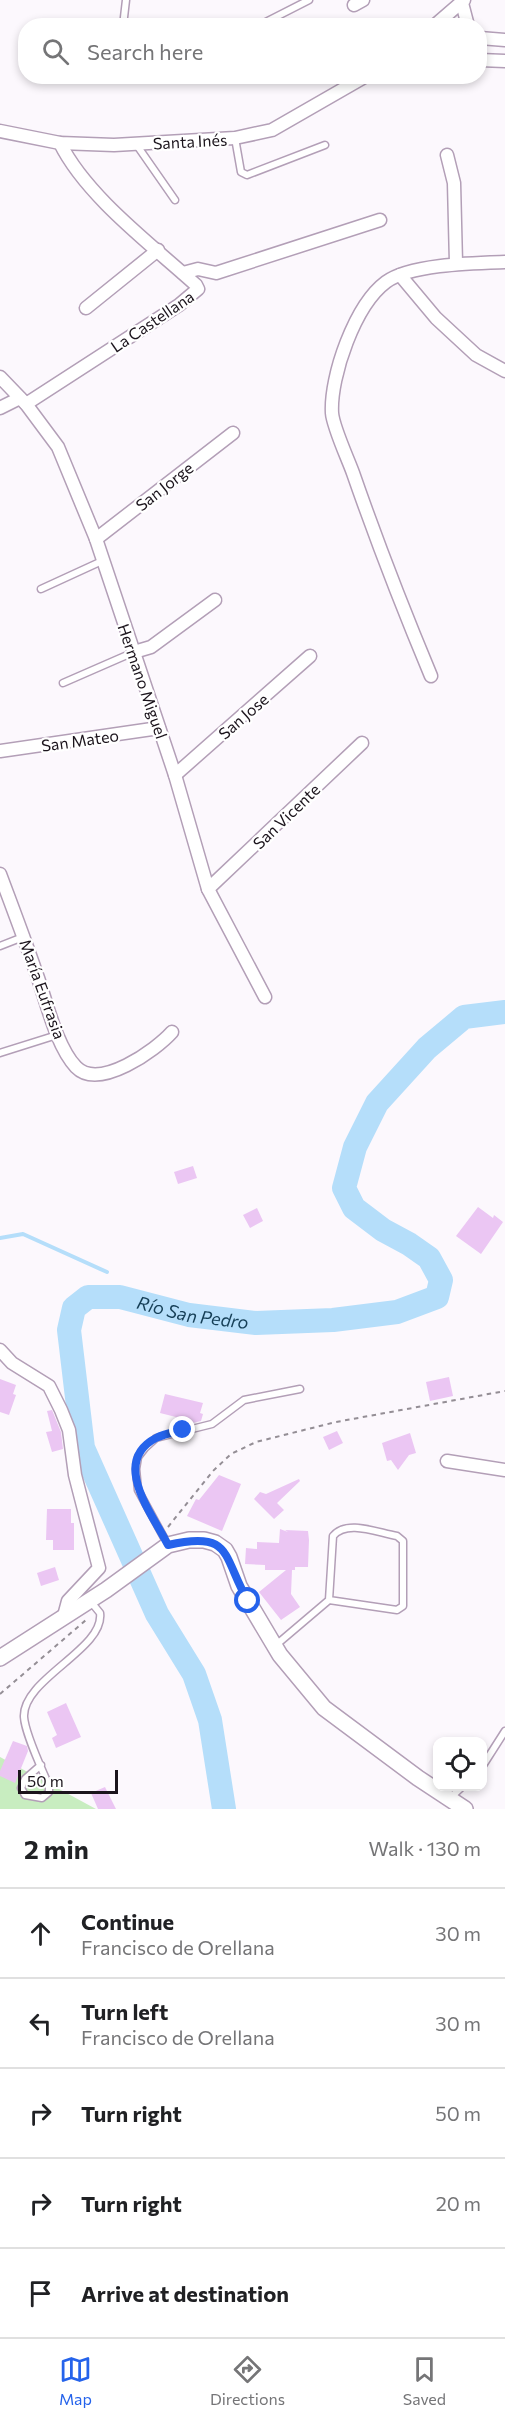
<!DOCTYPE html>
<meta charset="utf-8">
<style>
:root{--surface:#fff;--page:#f2f2f2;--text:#202124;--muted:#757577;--line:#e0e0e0;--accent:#2563eb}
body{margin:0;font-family:Commissioner,sans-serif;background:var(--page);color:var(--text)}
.controls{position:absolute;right:18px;bottom:18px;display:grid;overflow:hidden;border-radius:12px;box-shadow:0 3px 9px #0003}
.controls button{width:54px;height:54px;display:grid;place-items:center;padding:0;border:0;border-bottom:2px solid var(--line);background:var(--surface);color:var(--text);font:30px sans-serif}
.scale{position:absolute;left:18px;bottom:15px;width:100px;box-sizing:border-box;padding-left:6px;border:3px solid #1b141c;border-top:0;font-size:16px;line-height:21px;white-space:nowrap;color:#1b141c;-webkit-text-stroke:4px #fff;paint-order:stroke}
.stop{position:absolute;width:18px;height:18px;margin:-14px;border:4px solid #2563eb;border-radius:50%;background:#fff}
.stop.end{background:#2563eb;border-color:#fff;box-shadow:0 2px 6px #0008}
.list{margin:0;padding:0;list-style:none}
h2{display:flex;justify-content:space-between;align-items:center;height:78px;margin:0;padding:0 24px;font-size:26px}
h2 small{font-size:20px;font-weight:400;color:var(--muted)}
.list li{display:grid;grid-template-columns:39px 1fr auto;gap:18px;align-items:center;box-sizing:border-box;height:90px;padding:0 24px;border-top:2px solid var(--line)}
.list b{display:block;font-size:22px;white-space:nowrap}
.list p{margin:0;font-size:20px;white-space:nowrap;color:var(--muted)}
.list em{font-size:20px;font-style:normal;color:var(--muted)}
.icon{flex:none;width:33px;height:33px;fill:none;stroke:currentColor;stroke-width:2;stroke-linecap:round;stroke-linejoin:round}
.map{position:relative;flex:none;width:505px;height:1809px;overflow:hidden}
.search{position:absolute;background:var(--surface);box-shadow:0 3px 9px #0003;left:18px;right:18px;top:18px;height:66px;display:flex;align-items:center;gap:15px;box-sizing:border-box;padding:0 21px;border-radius:24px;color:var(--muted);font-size:22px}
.sheet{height:528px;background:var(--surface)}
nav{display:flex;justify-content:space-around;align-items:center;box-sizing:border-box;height:84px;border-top:2px solid var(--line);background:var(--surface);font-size:16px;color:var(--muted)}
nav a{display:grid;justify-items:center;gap:3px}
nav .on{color:var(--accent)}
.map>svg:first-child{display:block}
.green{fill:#c8edc0}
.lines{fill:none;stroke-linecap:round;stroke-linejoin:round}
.stream{stroke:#b5defa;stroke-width:4}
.river{stroke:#b5defa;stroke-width:24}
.building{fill:#ebc6f3}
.service-casing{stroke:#b39fb7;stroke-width:9}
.minor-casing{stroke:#b39fb7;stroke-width:15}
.tertiary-casing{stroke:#b39fb7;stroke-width:18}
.path{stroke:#948e95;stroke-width:2;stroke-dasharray:4.5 4.5;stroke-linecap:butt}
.service{stroke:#fff;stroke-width:6}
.minor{stroke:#fff;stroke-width:12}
.tertiary{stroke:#fff;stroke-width:15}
.route{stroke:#2563eb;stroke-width:8}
.labels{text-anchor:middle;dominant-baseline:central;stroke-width:4.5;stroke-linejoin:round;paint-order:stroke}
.street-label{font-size:16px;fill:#1b141c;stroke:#fff}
.water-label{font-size:18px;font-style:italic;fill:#163f57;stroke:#fff}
</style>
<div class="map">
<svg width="505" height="1809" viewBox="0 0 505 1809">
<rect width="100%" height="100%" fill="#fcf8fd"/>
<path class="green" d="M0,1757l96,52h-96z"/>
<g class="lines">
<path class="stream" d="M0,1238l23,-4 84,38"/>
<path class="river" id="s1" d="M224,1809l-14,-89 -16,-46 -37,-60 -74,-166 -14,-118 5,-22 14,-11h32l69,18 67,8 77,-3 64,-8 40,-15 4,-17 -12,-22 -20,-14 -26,-14 -29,-22 -10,-20 11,-41 22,-44 50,-55 37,-31 41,-5"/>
</g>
<g class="building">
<path d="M193,1166l4,12 -19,6 -4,-12z"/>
<path d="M478,1207l15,11 1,-3 9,7 -22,32 -25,-18z"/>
<path d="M257,1208l6,13 -13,7 -7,-13z"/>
<path d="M449,1377l4,19 -23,5 -4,-19z"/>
<path d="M0,1379l16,6 -3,9 3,1 -7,20 -9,-3z"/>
<path d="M165,1394l38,9 -3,10 3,1 -2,7 -12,3 -14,-3 1,-4 -16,-4z"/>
<path d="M52,1410l9,22 2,17 -11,3 -6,-20 6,-1 -5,-20z"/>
<path d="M337,1431l6,12 -14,7 -6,-13z"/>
<path d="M410,1433l6,20 -7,2 -11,15 -7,-10 -4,1 -5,-18z"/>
<path d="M219,1475l22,9 -19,47 -35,-15 9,-17 3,1z"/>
<path d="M299,1479l1,2 -23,22 7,7 -10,9 -20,-20 6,-7 6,2z"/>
<path d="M47,1509h24v14h3v27h-21v-10h-7z"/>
<path d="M280,1529l8,3 -3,-2 23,1 1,9 -1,27h-13v3h-3l-1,24 9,13 -19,13 -22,-28 27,-22h-21v-5l-20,-1 1,-16 11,1v-7l22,1z"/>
<path d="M55,1567l4,13 -18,6 -4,-13z"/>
<path d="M66,1703l15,34 -25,11 -4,-10 5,-3 -10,-23z"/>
<path d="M13,1741l14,5 1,5 -13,32 -15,-7v-5z"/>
<path d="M105,1787l11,22h-18l-7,-16z"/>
</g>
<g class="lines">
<defs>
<g id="service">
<path d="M123,26l3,-26"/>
<path d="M258,26l51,-26"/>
<path d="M235,138l6,34 6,3 78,-30"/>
<path d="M136,144l39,56"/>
<path d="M41,589l61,-28"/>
<path d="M63,683l71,-31"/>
<path d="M0,946l23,-9"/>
<path d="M0,1053l57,-18"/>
<path d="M168,1545l-30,-55 -2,-21 2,-12 7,-9 11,-10 56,-14 32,-24 56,-11"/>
<path d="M276,1645l53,-45 4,-64c14,-17 45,-3 64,0l6,5v65l-6,4 -68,-10"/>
<path d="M41,1765l-16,14 -4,9 4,7 17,3 7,-6v-6c-7,-17 -24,-52 -25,-69 -2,-38 81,-68 76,-104l-9,-11"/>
<path d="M482,1767l23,-36"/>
<path d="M450,1798l13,-12"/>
</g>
<g id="minor">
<path d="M462,3l6,23"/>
<path d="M354,5l9,-5"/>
<path d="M434,26l30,-26"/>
<path d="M480,38l25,2"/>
<path d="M480,60l25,1"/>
<path d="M0,131l60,12 54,2 121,-7 37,-8 94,-54"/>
<path d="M447,155l7,28 2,80"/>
<path d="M183,273l15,-4 18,4 164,-53"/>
<path d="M400,275l36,43 40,37 29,16"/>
<path d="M86,308l72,-58"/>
<path d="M0,377l26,27 32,43 38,92 79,236 33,114 57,108"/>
<path d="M26,404l153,-99 19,-16 -2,-4c-44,-40 -110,-89 -136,-142"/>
<path d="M0,408l20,-10"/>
<path d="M96,539l137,-106"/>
<path d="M134,652l17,-5 64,-47"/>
<path d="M431,676c-28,-67 -54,-134 -78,-203 -5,-14 -20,-46 -21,-60 -2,-37 23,-108 54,-131 24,-18 89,-19 119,-20"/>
<path d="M0,751l159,-23"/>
<path d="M175,775l135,-119"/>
<path d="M0,874c13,35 26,69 38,104 9,26 19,69 38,89 23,24 80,-17 96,-35"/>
<path d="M208,889l154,-146"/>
<path d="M0,1350l12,13 37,23 12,24 8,20 6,45 24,93 -31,33 -4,15"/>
<path d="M447,1461l58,9"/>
</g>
<path id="tertiary" d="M0,1658l106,-68 62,-45 21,-5h15l11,3 10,7 4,7 10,29 41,69 44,53 94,70 47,31"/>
</defs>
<use href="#service" class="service-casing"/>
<use href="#minor" class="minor-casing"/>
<use href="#tertiary" class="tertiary-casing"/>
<g class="path">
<path d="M168,1527l45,-56 18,-17 25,-12 80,-20 169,-31"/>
<path d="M0,1694l86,-74"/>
</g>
<use href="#service" class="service"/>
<use href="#minor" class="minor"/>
<use href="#tertiary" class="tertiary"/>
</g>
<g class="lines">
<path class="route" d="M183,1430c-8,2 -19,4 -27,8 -46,24 -3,77 12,107 65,-15 54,11 80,56"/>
</g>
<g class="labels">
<g class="street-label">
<text transform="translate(190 141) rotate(-3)">Santa Inés</text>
<text transform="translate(152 321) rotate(-34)">La Castellana</text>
<text transform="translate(164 486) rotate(-38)">San Jorge</text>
<text transform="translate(143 681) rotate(71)">Hermano Miguel</text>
<text transform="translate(243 716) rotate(-41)">San Jose</text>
<text transform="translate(80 740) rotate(-8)">San Mateo</text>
<text transform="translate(286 816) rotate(-44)">San Vicente</text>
<text transform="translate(43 989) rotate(70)">María Eufrasia</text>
</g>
<g class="water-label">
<text stroke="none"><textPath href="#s1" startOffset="657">Río San Pedro</textPath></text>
</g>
</g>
</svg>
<div class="controls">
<button><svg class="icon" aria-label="locate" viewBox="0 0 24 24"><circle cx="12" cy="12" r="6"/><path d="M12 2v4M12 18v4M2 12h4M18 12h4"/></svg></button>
</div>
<div class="scale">50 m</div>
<div class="stop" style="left:248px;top:1601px"></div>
<div class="stop end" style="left:183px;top:1430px"></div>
<div class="search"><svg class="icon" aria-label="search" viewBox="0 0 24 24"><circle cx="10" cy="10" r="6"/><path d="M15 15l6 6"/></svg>Search here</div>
</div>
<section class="sheet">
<h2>2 min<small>Walk · 130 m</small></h2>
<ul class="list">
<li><svg class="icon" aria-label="ahead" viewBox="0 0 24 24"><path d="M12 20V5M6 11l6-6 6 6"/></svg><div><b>Continue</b><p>Francisco de Orellana</p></div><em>30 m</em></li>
<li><svg class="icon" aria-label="left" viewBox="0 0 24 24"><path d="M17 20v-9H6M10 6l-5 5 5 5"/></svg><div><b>Turn left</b><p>Francisco de Orellana</p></div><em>30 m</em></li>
<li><svg class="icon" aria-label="right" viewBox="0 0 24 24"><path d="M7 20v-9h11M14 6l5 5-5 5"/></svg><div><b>Turn right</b></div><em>50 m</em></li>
<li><svg class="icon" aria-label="right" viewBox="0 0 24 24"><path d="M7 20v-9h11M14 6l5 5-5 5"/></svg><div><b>Turn right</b></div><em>20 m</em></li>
<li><svg class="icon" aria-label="arrive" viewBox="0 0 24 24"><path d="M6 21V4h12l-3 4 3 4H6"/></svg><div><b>Arrive at destination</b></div></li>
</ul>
</section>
<nav>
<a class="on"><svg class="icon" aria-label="map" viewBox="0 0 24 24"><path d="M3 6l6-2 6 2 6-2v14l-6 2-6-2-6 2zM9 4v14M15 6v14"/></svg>Map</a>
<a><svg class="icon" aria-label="directions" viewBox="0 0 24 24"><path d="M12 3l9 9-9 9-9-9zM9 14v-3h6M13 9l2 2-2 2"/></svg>Directions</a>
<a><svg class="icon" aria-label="saved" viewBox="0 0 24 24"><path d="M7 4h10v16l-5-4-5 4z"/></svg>Saved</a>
</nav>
